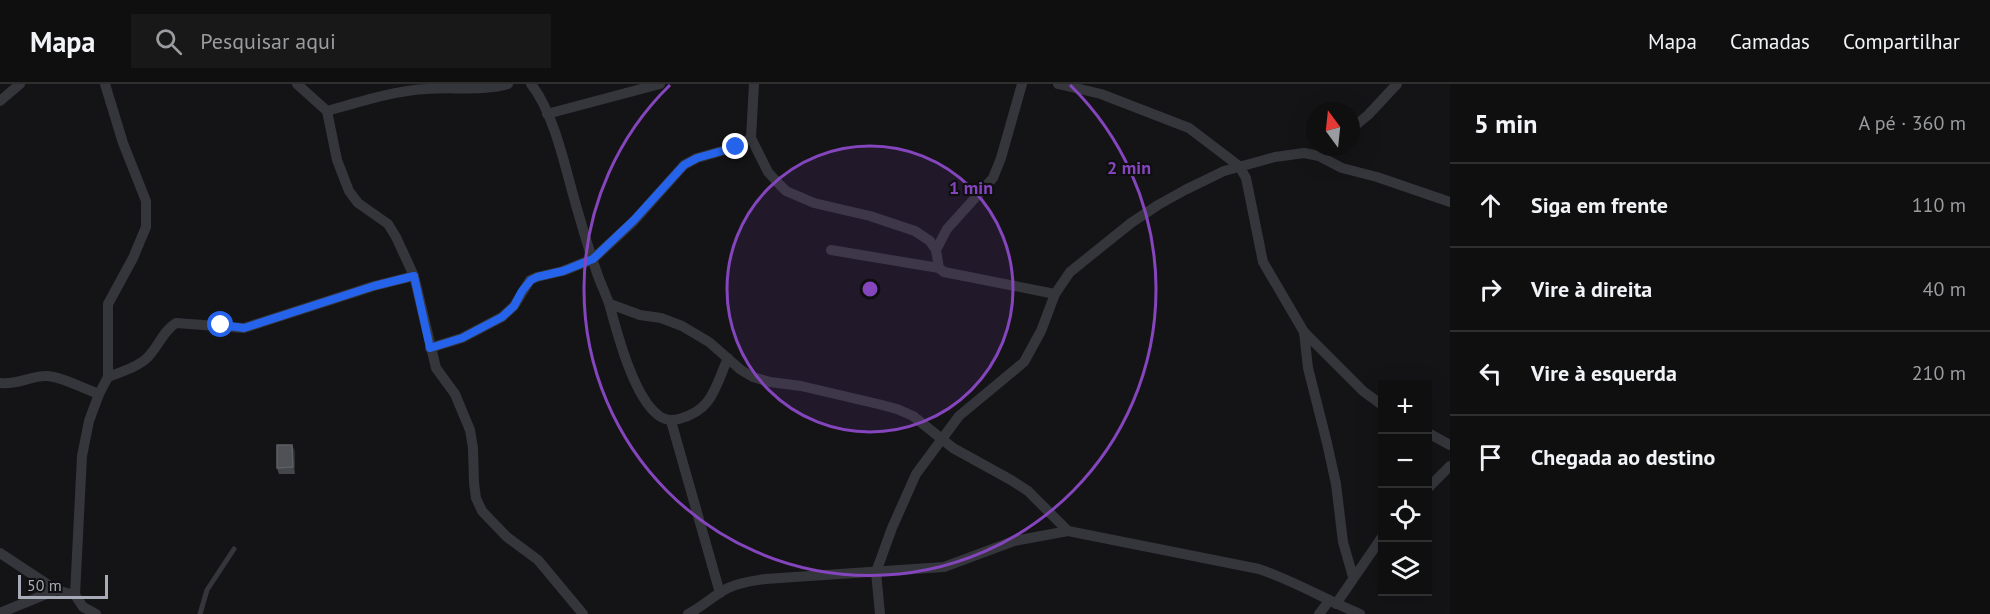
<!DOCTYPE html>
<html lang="pt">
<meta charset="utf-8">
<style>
:root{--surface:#0f0f10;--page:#181819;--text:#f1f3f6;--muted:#9b9c9f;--line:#2f2f30}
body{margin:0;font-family:"PT Sans",sans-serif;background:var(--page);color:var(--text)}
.controls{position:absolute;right:18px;bottom:18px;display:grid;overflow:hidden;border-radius:0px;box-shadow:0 6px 24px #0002}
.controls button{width:54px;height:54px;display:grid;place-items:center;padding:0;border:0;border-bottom:2px solid var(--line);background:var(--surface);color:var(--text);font:30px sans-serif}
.compass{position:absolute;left:1306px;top:18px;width:54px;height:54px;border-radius:50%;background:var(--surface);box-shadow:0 6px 24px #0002;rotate:345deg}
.scale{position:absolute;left:18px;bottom:15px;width:90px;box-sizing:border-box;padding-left:6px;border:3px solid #a6abb7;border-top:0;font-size:16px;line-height:21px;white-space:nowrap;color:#a6abb7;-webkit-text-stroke:4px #0f0f11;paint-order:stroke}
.stop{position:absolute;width:18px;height:18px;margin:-14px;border:4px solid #2563eb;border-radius:50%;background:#fff}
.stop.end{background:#2563eb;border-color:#fff;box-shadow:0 2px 6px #0008}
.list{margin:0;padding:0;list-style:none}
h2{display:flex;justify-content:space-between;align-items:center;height:78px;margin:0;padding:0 24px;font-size:26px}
h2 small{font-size:20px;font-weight:400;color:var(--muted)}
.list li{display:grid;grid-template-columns:39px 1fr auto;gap:18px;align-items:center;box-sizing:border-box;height:84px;padding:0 24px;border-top:2px solid var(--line)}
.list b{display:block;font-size:22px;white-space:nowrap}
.list em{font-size:20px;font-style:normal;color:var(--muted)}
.icon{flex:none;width:33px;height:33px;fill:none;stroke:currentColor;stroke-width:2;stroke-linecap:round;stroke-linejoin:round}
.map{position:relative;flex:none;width:1450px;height:530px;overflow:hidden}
header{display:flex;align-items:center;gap:36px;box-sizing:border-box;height:84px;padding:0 30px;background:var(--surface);border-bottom:2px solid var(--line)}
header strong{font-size:28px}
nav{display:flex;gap:33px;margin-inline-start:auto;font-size:21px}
.search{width:420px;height:54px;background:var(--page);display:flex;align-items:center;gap:15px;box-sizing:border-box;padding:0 21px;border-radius:0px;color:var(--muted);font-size:22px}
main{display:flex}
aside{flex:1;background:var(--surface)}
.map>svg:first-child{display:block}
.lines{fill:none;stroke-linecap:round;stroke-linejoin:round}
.lane{stroke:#35363b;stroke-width:5}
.street{stroke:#35363b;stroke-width:10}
.wall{fill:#45474b}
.shaded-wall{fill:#2d2e31}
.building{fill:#505157;stroke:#5d5f66;stroke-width:1.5}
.route{stroke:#2563eb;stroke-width:8}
.ring{fill:none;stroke:#8445bd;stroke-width:3}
.centre{fill:#8445bd;stroke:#0f0f11;stroke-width:3}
.ring-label{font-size:18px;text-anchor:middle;font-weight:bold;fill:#8445bd;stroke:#0f0f11;stroke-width:4.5;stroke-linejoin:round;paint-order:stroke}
</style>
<header>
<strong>Mapa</strong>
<div class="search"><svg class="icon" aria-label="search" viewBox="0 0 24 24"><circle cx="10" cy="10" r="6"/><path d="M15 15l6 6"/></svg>Pesquisar aqui</div>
<nav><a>Mapa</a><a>Camadas</a><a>Compartilhar</a></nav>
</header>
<main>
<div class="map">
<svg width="1450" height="530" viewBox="0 0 1450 530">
<rect width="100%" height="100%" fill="#141416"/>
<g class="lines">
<path class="lane" d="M200,530l7,-24 27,-41"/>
<g class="street">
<path d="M297,0l30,27 10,49 12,31 9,12 30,21 8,13 18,39 22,92 19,26 15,36 3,18 1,35 2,15 6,13 25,26 31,23 45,54"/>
<path d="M531,0c25,32 35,89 47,128 6,21 12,41 19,61 4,12 10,23 13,34 8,29 24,90 48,108 6,5 13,6 21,4 34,-9 36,-32 49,-61"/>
<path d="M754,0l-3,54 17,34 10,11 8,8 28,12 56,13 45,15 15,10 6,9 3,18 5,4 111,22"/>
<path d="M1058,0l43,10 88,34 50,38 7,12 17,84 41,70 59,59 19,14"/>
<path d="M0,17l20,-17"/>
<path d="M327,27c32,-9 65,-20 99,-22 24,-2 60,2 82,-5"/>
<path d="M547,30l113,-30"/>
<path d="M1351,45l17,-14 29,-31"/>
<path d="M1319,72l11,-9"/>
<path d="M831,166l108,18"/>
<path d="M936,166l11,-21 46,-51 8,-20 21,-74"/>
<path d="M610,220l30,11 21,3 21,8 27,16 32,28 12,7 17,5 31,4 77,18 19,5 16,7 40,32 58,32 17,11 40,40"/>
<path d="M1304,248l4,36 19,75 9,41 7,58 10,35"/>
<path d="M430,264l32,-10 40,-21 12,-11 16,-26 7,-3 26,-6 30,-12 41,-38 50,-56 13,-7 39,-11 15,-9"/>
<path d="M108,293c13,-5 30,-10 40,-20 10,-10 15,-26 28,-34l68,5 130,-42 40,-10"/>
<path d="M0,299c19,2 29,-7 46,-7 15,0 38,13 53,18"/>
<path d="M671,337l49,172"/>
<path d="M1428,349l22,12"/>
<path d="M1428,404l22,-22"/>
<path d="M0,469l56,37 19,5"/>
<path d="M1336,520l46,-67"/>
<path d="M0,529l56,-23"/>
<path d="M96,530l-13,-7 -8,-12 7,-139 7,-35 10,-27 9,-17v-73l25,-46 13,-31v-26l-23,-58 -18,-59"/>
<path d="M688,530c14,-7 26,-19 40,-26 12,-6 24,-7 37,-9l179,-12 70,-26 54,-10 191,38c36,12 67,31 101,45"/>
<path d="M880,530l-4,-42 16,-44 24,-54 43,-58 65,-54 17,-31 14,-37 15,-22 61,-49 27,-18 27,-15 39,-19 51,-14 29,-4 15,3 23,12 35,9 73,25"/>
<path d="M1319,530l10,-13"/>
</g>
</g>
<path class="wall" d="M292,361l3,7v22h-16l-2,-6z"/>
<path class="shaded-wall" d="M292,361l3,7v22l-2,-7z"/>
<path class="building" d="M277,361h15l1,22 -16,1z"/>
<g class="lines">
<path class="route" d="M221,241l23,3 130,-42 40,-10 16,72 32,-10 40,-21 12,-11 8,-15 9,-11 6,-3 26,-6 30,-12 41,-39 50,-55 13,-7 39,-11"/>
</g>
<circle cx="870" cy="205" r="143" fill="#8445bd" fill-opacity=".12"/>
<g class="ring">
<circle cx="870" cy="205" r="143"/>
<path d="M1070 1A286 286 0 1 1 670 1"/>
</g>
<circle cx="870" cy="205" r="9" class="centre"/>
<g class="ring-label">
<text x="1129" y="90">2 min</text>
<text x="971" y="110">1 min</text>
</g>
</svg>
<div class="controls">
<button>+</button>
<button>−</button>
<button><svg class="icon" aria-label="locate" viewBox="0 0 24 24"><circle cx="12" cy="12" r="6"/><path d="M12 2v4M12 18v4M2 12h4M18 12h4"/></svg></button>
<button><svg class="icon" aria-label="layers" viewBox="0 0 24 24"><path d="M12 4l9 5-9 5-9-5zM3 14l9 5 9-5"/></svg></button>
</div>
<svg class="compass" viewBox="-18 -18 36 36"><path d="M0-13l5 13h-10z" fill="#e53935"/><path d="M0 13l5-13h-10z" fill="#9b9c9f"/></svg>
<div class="scale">50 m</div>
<div class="stop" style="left:221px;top:241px"></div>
<div class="stop end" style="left:736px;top:63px"></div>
</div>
<aside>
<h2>5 min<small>A pé · 360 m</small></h2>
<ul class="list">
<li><svg class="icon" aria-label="ahead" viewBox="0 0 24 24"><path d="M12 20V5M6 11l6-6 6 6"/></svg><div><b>Siga em frente</b></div><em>110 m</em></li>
<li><svg class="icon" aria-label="right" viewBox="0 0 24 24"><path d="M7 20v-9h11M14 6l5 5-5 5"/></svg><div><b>Vire à direita</b></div><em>40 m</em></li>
<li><svg class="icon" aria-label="left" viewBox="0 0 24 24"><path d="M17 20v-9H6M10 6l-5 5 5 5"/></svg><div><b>Vire à esquerda</b></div><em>210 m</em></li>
<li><svg class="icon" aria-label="arrive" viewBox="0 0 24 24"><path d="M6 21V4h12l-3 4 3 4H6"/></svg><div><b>Chegada ao destino</b></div></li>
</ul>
</aside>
</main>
